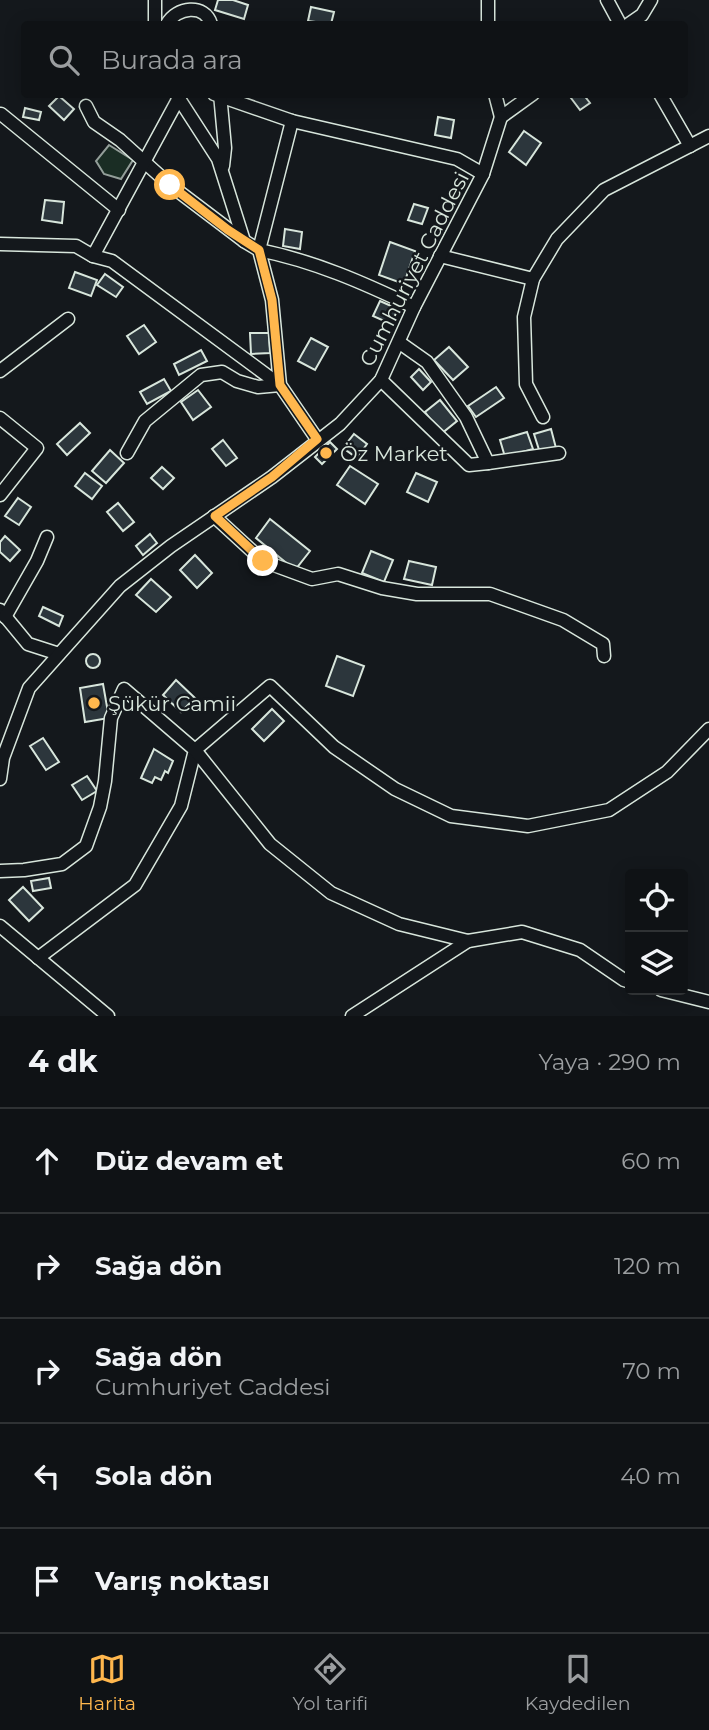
<!DOCTYPE html>
<html lang="tr">
<meta charset="utf-8">
<style>
:root{--surface:#0f1215;--page:#181b1e;--text:#f1f3f6;--muted:#9b9ea0;--line:#2f3234;--accent:#ffb74d}
body{margin:0;font-family:Montserrat,sans-serif;background:var(--page);color:var(--text)}
.controls{position:absolute;right:21px;bottom:21px;display:grid;overflow:hidden;border-radius:7px;box-shadow:0 4px 18px #0003}
.controls button{width:63px;height:63px;display:grid;place-items:center;padding:0;border:0;border-bottom:2px solid var(--line);background:var(--surface);color:var(--text);font:35px sans-serif}
.stop{position:absolute;width:21px;height:21px;margin:-16px;border:5px solid #ffb74d;border-radius:50%;background:#fff}
.stop.end{background:#ffb74d;border-color:#fff;box-shadow:0 2px 7px #0008}
.list{margin:0;padding:0;list-style:none}
h2{display:flex;justify-content:space-between;align-items:center;height:91px;margin:0;padding:0 28px;font-size:30px}
h2 small{font-size:23px;font-weight:400;color:var(--muted)}
.list li{display:grid;grid-template-columns:46px 1fr auto;gap:21px;align-items:center;box-sizing:border-box;height:105px;padding:0 28px;border-top:2px solid var(--line)}
.list b{display:block;font-size:26px;white-space:nowrap}
.list p{margin:0;font-size:23px;white-space:nowrap;color:var(--muted)}
.list em{font-size:23px;font-style:normal;color:var(--muted)}
.icon{flex:none;width:38px;height:38px;fill:none;stroke:currentColor;stroke-width:2;stroke-linecap:round;stroke-linejoin:round}
.map{position:relative;flex:none;width:709px;height:1016px;overflow:hidden}
.search{position:absolute;background:var(--surface);box-shadow:0 4px 18px #0003;left:21px;right:21px;top:21px;height:77px;display:flex;align-items:center;gap:18px;box-sizing:border-box;padding:0 24px;border-radius:7px;color:var(--muted);font-size:26px}
.sheet{height:616px;background:var(--surface)}
nav{display:flex;justify-content:space-around;align-items:center;box-sizing:border-box;height:98px;border-top:2px solid var(--line);background:var(--surface);font-size:19px;color:var(--muted)}
nav a{display:grid;justify-items:center;gap:4px}
nav .on{color:var(--accent)}
.map>svg:first-child{display:block}
.green{fill:#1a2d24;stroke:#939e99;stroke-width:2}
.building{fill:#2c363c;stroke:#d8e6dc;stroke-width:2}
.lines{fill:none;stroke-linecap:round;stroke-linejoin:round}
.minor-casing{stroke:#d8e6dc;stroke-width:15}
.minor{stroke:#14181c;stroke-width:12}
.route{stroke:#ffb74d;stroke-width:9}
.poi-dot{fill:#ffb74d;stroke:#14181c;stroke-width:2.5}
.labels{text-anchor:middle;dominant-baseline:central;stroke-width:5;stroke-linejoin:round;paint-order:stroke}
.street-label{font-size:21px;fill:#d8e6dc;stroke:#14181c}
.poi-label{font-size:21px;fill:#d8e6dc;stroke:#14181c;text-anchor:start}
</style>
<div class="map">
<svg width="709" height="1016" viewBox="0 0 709 1016">
<rect width="100%" height="100%" fill="#14181c"/>
<path class="green" d="M109,145l24,15 -12,19 -17,-5 -8,-13z"/>
<g class="building">
<path d="M218,0h15l15,5 -4,14 -29,-9z"/>
<path d="M311,7l23,5 -3,12 -23,-3z"/>
<path d="M568,94h15l7,9 -10,7z"/>
<path d="M59,96l15,13 -10,11 -15,-14z"/>
<path d="M25,108l16,4 -2,8 -16,-3z"/>
<path d="M438,117l16,3 -3,18 -16,-3z"/>
<path d="M524,131l17,12 -15,22 -17,-13z"/>
<path d="M45,200l19,2 -2,21 -20,-3z"/>
<path d="M414,204l14,4 -6,16 -14,-4z"/>
<path d="M285,229l17,3 -2,17 -17,-3z"/>
<path d="M390,242l25,9 -11,33 -25,-9z"/>
<path d="M75,272l22,8 -6,16 -22,-8z"/>
<path d="M105,274l18,13 -7,10 -19,-12z"/>
<path d="M380,301l18,8 -7,15 -18,-8z"/>
<path d="M144,325l12,17 -17,12 -12,-18z"/>
<path d="M250,333h19l1,20 -19,1z"/>
<path d="M311,338l17,9 -13,23 -17,-9z"/>
<path d="M449,347l19,20 -15,13 -19,-20z"/>
<path d="M201,350l6,11 -28,14 -5,-11z"/>
<path d="M419,369l12,13 -8,8 -12,-13z"/>
<path d="M164,379l7,12 -24,13 -7,-12z"/>
<path d="M496,387l8,11 -28,19 -8,-11z"/>
<path d="M198,390l13,17 -18,13 -12,-18z"/>
<path d="M440,400l17,21 -16,13 -16,-22z"/>
<path d="M80,423l10,10 -23,22 -10,-11z"/>
<path d="M551,429l5,19 -16,5 -6,-19z"/>
<path d="M527,432l6,17 -28,8 -5,-17z"/>
<path d="M354,434l13,10 -10,14 -14,-10z"/>
<path d="M223,440l14,18 -11,8 -14,-17z"/>
<path d="M330,442l7,7 -15,15 -7,-7z"/>
<path d="M110,450l14,13 -18,20 -14,-12z"/>
<path d="M350,466l28,18 -13,20 -28,-19z"/>
<path d="M162,467l12,11 -11,11 -12,-11z"/>
<path d="M85,473l17,13 -10,13 -17,-13z"/>
<path d="M416,473l21,9 -9,20 -21,-10z"/>
<path d="M18,498l13,9 -12,18 -14,-9z"/>
<path d="M118,503l16,19 -11,9 -16,-19z"/>
<path d="M270,519l40,32 -15,19 -39,-32z"/>
<path d="M150,534l7,9 -14,12 -7,-9z"/>
<path d="M5,536l15,14 -10,11 -10,-9v-10z"/>
<path d="M371,551l22,9 -9,22 -22,-9z"/>
<path d="M195,555l17,18 -15,15 -17,-18z"/>
<path d="M409,561l27,6 -4,18 -28,-6z"/>
<path d="M151,579l20,18 -15,15 -20,-17z"/>
<path d="M43,607l20,9 -4,10 -20,-10z"/>
<circle cx="93" cy="661" r="7"/>
<path d="M337,656l27,10 -11,30 -27,-10z"/>
<path d="M176,680l19,18 -14,14 -18,-17z"/>
<path d="M103,684l6,34 -24,4 -5,-34z"/>
<path d="M272,709l12,12 -20,20 -12,-12z"/>
<path d="M43,738l16,24 -13,8 -16,-24z"/>
<path d="M154,749l19,12 -5,12 -3,-2 -4,9 -6,-3 -3,6 -11,-5z"/>
<path d="M87,776l10,15 -15,9 -10,-15z"/>
<path d="M49,878l2,10 -18,3 -2,-10z"/>
<path d="M23,887l20,21 -14,13 -20,-21z"/>
</g>
<g class="lines">
<defs>
<g id="minor">
<path d="M488,0v24"/>
<path d="M607,0l13,24"/>
<path d="M155,24v-24"/>
<path d="M167,24c9,-17 38,-21 44,0"/>
<path d="M629,24l13,-9 9,-15"/>
<path d="M176,94l42,65 26,82 15,9 13,50 8,85 37,54"/>
<path d="M214,94l78,27 165,38 26,15"/>
<path d="M220,94l5,54 -2,18"/>
<path d="M495,94l6,23"/>
<path d="M660,94l30,52"/>
<path d="M86,106l8,16 26,18 50,45 74,56"/>
<path d="M1,114l118,96"/>
<path d="M501,117l32,-23"/>
<path d="M292,121l-33,129c55,11 105,33 155,57"/>
<path d="M0,244l76,2 17,10 19,5 168,124 -22,2 -21,-6 -15,-9 -21,3 -56,46 -18,32"/>
<path d="M93,256l88,-162"/>
<path d="M440,256l93,23"/>
<path d="M400,343l27,19 39,55 22,46 71,-10"/>
<path d="M0,371l68,-52"/>
<path d="M381,380l88,85 19,-2"/>
<path d="M543,417l-17,-33 -2,-67 9,-38 24,-40 47,-49 105,-54"/>
<path d="M0,418l37,30 -37,47"/>
<path d="M214,516l49,45 49,18 26,-5 44,14 35,6h73l73,26 40,24 1,12"/>
<path d="M0,610l28,34 31,10"/>
<path d="M5,617l32,-56 10,-24"/>
<path d="M0,779l3,-21 26,-70 91,-102 51,-40 101,-69 68,-53 41,-44 33,-73 69,-133 18,-57"/>
<path d="M0,871l24,-1 38,-6 24,-18 14,-39 5,-26 6,-63 13,-29 71,61 -14,56 -46,79 -97,73"/>
<path d="M0,926l108,90"/>
<path d="M468,941l-69,-17 -68,-31 -61,-49 -75,-94 75,-64 64,61 61,42 56,27 77,10 81,-16 58,-38 42,-43"/>
<path d="M661,990l48,12"/>
<path d="M352,1016l116,-75 54,-9 58,18 44,30 6,2"/>
</g>
</defs>
<use href="#minor" class="minor-casing"/>
<use href="#minor" class="minor"/>
</g>
<g class="lines">
<path class="route" d="M170,185l58,45 31,20 13,50 8,85 37,54 -45,38 -57,39 48,45"/>
</g>
<g class="poi-dot">
<circle cx="326" cy="453" r="7"/>
<circle cx="94" cy="703" r="7"/>
</g>
<g class="labels">
<g class="street-label">
<text transform="translate(414 269) rotate(-63)">Cumhuriyet Caddesi</text>
</g>
<g class="poi-label">
<text x="340" y="453">Öz Market</text>
<text x="108" y="703">Şükür Camii</text>
</g>
</g>
</svg>
<div class="controls">
<button><svg class="icon" aria-label="locate" viewBox="0 0 24 24"><circle cx="12" cy="12" r="6"/><path d="M12 2v4M12 18v4M2 12h4M18 12h4"/></svg></button>
<button><svg class="icon" aria-label="layers" viewBox="0 0 24 24"><path d="M12 4l9 5-9 5-9-5zM3 14l9 5 9-5"/></svg></button>
</div>
<div class="stop" style="left:170px;top:185px"></div>
<div class="stop end" style="left:263px;top:561px"></div>
<div class="search"><svg class="icon" aria-label="search" viewBox="0 0 24 24"><circle cx="10" cy="10" r="6"/><path d="M15 15l6 6"/></svg>Burada ara</div>
</div>
<section class="sheet">
<h2>4 dk<small>Yaya · 290 m</small></h2>
<ul class="list">
<li><svg class="icon" aria-label="ahead" viewBox="0 0 24 24"><path d="M12 20V5M6 11l6-6 6 6"/></svg><div><b>Düz devam et</b></div><em>60 m</em></li>
<li><svg class="icon" aria-label="right" viewBox="0 0 24 24"><path d="M7 20v-9h11M14 6l5 5-5 5"/></svg><div><b>Sağa dön</b></div><em>120 m</em></li>
<li><svg class="icon" aria-label="right" viewBox="0 0 24 24"><path d="M7 20v-9h11M14 6l5 5-5 5"/></svg><div><b>Sağa dön</b><p>Cumhuriyet Caddesi</p></div><em>70 m</em></li>
<li><svg class="icon" aria-label="left" viewBox="0 0 24 24"><path d="M17 20v-9H6M10 6l-5 5 5 5"/></svg><div><b>Sola dön</b></div><em>40 m</em></li>
<li><svg class="icon" aria-label="arrive" viewBox="0 0 24 24"><path d="M6 21V4h12l-3 4 3 4H6"/></svg><div><b>Varış noktası</b></div></li>
</ul>
</section>
<nav>
<a class="on"><svg class="icon" aria-label="map" viewBox="0 0 24 24"><path d="M3 6l6-2 6 2 6-2v14l-6 2-6-2-6 2zM9 4v14M15 6v14"/></svg>Harita</a>
<a><svg class="icon" aria-label="directions" viewBox="0 0 24 24"><path d="M12 3l9 9-9 9-9-9zM9 14v-3h6M13 9l2 2-2 2"/></svg>Yol tarifi</a>
<a><svg class="icon" aria-label="saved" viewBox="0 0 24 24"><path d="M7 4h10v16l-5-4-5 4z"/></svg>Kaydedilen</a>
</nav>
